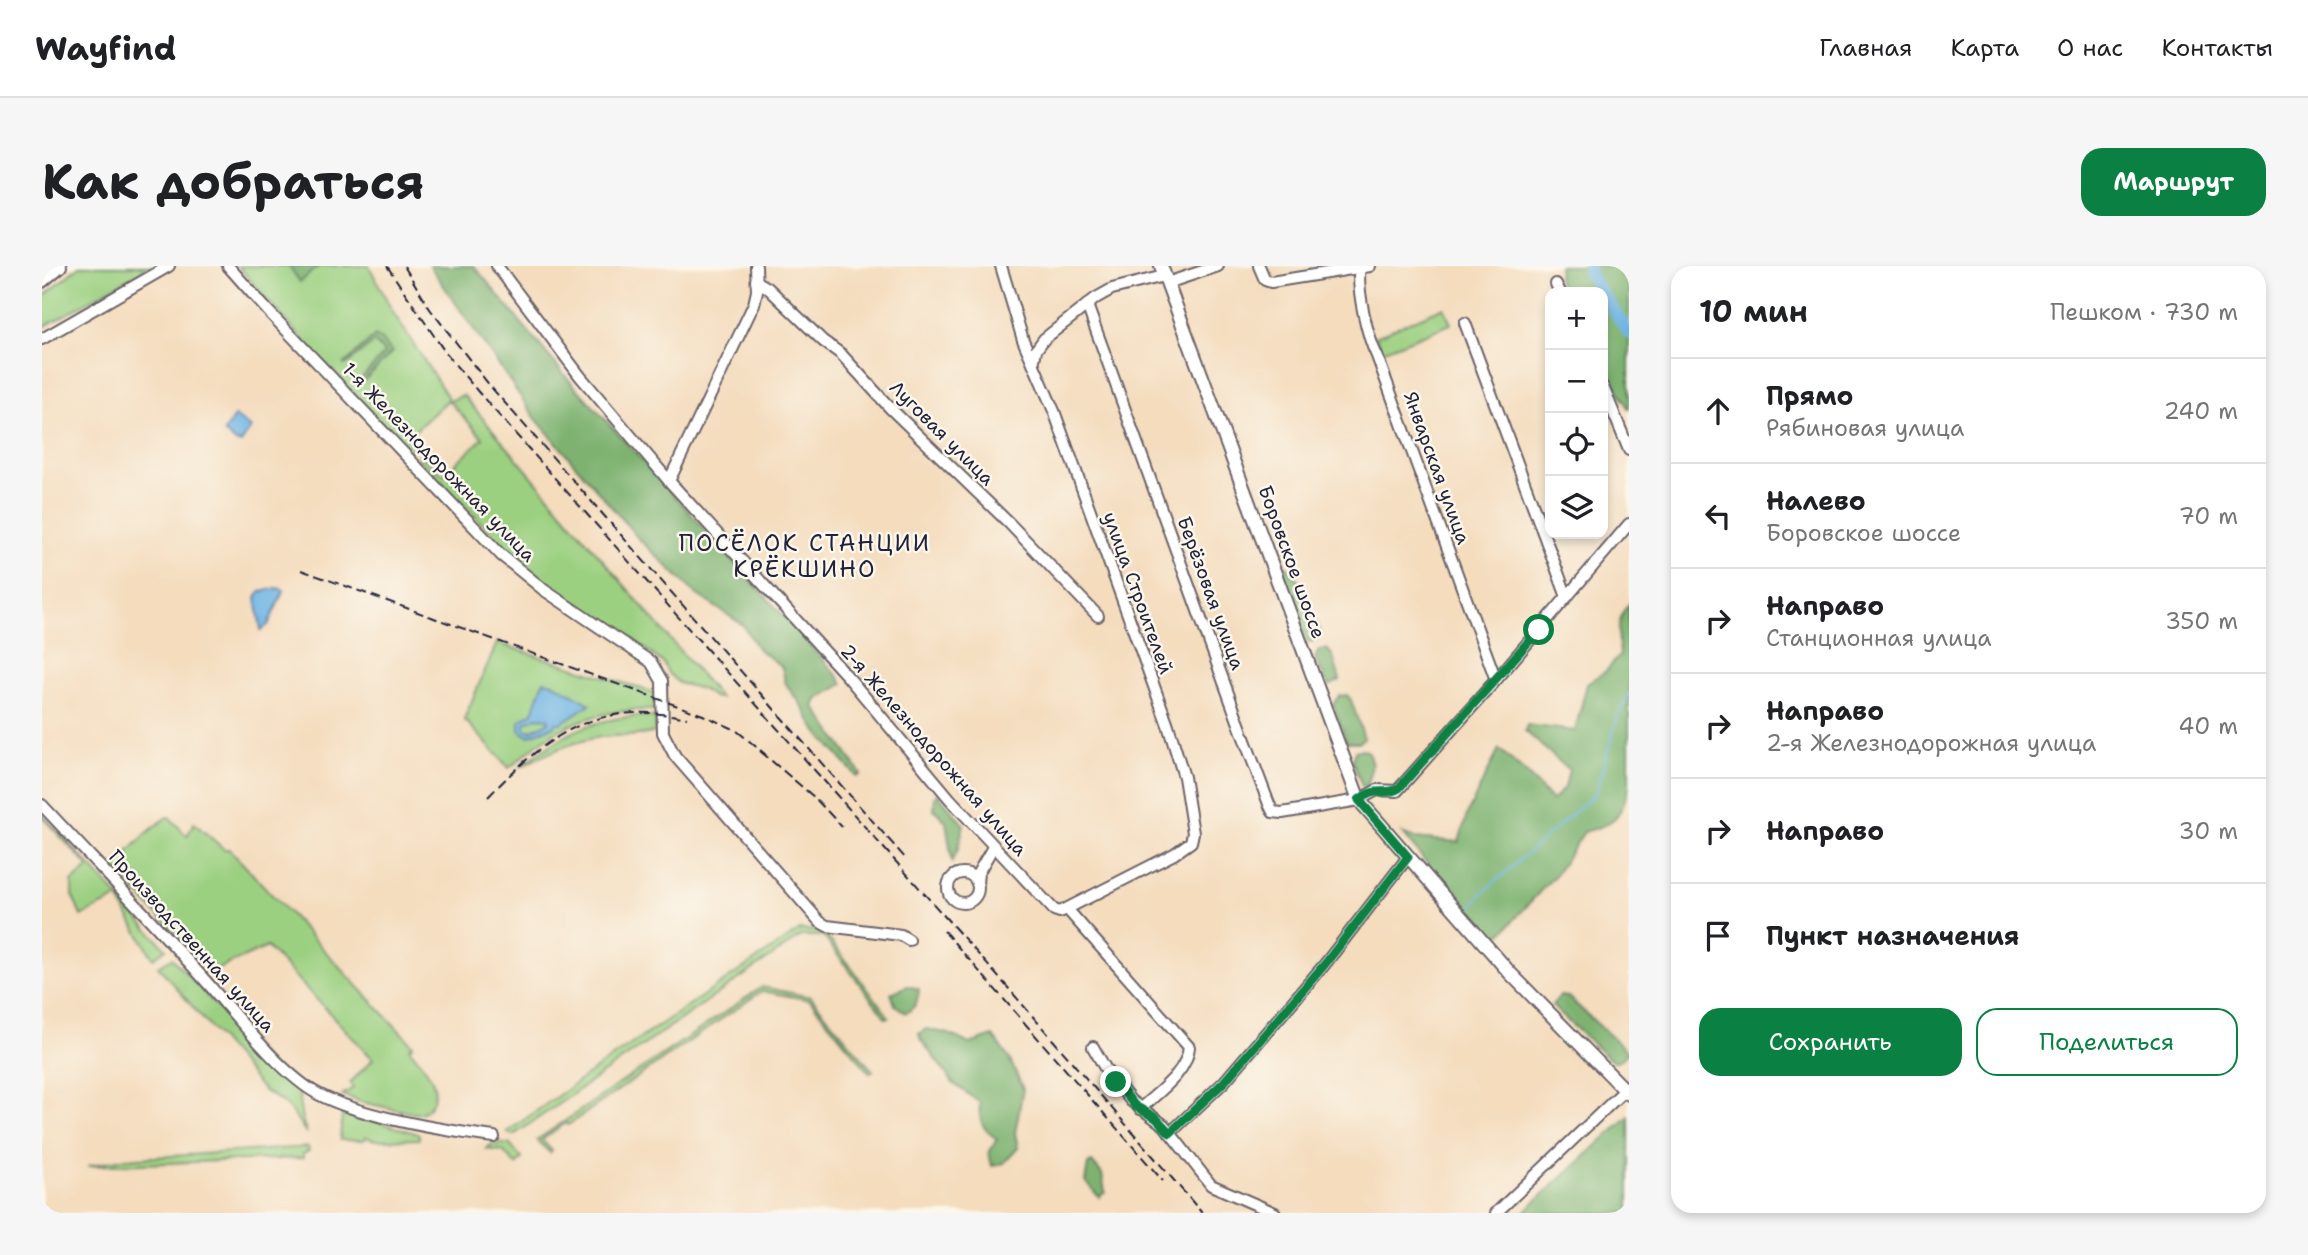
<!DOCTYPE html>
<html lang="ru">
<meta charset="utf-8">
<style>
:root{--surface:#fff;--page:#f6f6f6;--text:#202124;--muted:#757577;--line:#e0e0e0;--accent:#0b8043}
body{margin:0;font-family:"Shantell Sans",sans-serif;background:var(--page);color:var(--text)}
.controls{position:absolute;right:21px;top:21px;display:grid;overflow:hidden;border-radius:14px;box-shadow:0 4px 10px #0003}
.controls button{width:63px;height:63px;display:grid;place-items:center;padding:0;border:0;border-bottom:2px solid var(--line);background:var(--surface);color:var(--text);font:35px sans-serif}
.stop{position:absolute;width:21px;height:21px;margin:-16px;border:5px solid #0b8043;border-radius:50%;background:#fff}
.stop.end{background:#0b8043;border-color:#fff;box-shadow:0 2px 7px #0008}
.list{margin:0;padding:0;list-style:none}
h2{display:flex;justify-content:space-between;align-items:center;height:91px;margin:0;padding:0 28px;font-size:30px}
h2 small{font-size:23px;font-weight:400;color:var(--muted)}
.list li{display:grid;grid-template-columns:46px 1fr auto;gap:21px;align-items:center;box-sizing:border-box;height:105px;padding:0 28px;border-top:2px solid var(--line)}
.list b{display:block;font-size:26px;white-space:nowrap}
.list p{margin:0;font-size:23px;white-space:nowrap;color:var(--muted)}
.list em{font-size:23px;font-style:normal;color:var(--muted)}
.actions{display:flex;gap:14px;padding:21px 28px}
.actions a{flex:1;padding:16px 0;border:2px solid var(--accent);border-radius:21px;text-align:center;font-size:24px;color:var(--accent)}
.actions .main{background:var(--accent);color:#fff}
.icon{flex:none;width:38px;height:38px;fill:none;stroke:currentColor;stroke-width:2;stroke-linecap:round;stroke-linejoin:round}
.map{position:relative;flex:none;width:1587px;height:947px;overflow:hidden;border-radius:21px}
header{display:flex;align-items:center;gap:42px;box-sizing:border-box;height:98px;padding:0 35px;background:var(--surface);border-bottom:2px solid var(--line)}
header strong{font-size:33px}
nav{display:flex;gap:38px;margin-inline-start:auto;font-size:24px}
.intro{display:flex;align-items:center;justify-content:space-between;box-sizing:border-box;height:168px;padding:0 42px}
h1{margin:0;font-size:49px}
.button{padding:18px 32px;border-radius:21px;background:var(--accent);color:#fff;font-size:24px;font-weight:700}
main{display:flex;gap:42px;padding:0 42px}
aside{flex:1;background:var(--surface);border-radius:21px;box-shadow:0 4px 10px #0003}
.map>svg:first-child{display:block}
.green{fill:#9cd081;stroke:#5f795e;stroke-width:2}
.forest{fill:#7db26f;stroke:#506a55;stroke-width:2}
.water{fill:#6db3e4;stroke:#486a90;stroke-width:2;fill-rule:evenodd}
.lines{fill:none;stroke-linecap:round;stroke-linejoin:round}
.stream{stroke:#6db3e4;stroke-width:2}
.river{stroke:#6db3e4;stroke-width:12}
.minor-casing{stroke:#6c6368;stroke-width:14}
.major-casing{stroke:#6c6368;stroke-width:16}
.minor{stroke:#fff;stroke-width:10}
.major{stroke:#fff;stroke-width:12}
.rail{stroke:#22223b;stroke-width:2;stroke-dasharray:10 5;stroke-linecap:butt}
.route{stroke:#0b8043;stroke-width:9}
.labels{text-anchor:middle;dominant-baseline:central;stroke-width:5;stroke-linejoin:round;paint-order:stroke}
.street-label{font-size:19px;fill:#22223b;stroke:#fbf7ec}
.quarter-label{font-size:23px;letter-spacing:2px;fill:#22223b;stroke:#fbf7ec}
</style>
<header>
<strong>Wayfind</strong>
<nav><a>Главная</a><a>Карта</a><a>О нас</a><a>Контакты</a></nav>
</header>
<div class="intro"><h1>Как добраться</h1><a class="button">Маршрут</a></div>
<main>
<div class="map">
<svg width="1587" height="947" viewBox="0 0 1587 947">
<rect width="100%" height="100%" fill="#fbf7ec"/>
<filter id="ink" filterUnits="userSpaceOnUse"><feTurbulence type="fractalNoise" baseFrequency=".0143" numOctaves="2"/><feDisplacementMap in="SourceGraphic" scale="14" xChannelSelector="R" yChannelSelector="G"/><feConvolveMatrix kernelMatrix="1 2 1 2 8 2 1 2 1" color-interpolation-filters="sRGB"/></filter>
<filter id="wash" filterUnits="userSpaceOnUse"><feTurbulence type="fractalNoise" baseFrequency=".00686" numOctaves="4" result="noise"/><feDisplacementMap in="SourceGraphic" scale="28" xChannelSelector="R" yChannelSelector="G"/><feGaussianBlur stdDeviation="1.57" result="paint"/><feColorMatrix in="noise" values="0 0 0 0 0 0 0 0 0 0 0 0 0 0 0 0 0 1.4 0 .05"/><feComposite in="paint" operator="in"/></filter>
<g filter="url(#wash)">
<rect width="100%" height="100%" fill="#f4dcbd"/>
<g class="green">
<path d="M37,0h71l-108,62v-30z"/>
<path d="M196,0h131l25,48 55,85 -42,39 8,10 -5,4 -102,-106z"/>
<path d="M1402,41l7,17 -69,27 -6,-15z"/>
<path d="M421,129l257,303h-5l-13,-9 -23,-6 -11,-10 -5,-10 -47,-37 -33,-17 -56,-40 -110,-111 3,-4 23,21 40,-37 -34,-37z"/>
<path d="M455,377l158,50 1,17c-38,-2 -78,7 -110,28 -14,9 -23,19 -37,30l-45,-49z"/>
<path d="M596,450l18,1 -1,15c-18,6 -40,2 -60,6 -27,5 -51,17 -75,29 41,-31 65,-47 118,-51z"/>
<path d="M0,547l124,136 -13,9 -35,-60 -37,18 -9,-21v-13l17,-15 -47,-50z"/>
<path d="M125,551h2l18,19 7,-13 30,26h5l184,196 -4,3c12,16 38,39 19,60 -5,5 -8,6 -15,5l-52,-11 -19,-7 11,-7 -3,-5 23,-24 -106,-112 -56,25 -94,-100 -2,-7 32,-32z"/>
<path d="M758,664l23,1 66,86 -3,1 -63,-82h-22l-286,198 -3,1 -5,-3 104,-74z"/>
<path d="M130,692l104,113 14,8 13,14 -4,1c0,14 3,27 8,40 -15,-22 -18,-30 -43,-43l-106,-125z"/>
<path d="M720,721l49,10 62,74 -3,2 -60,-73 -48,-9 -194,134 -2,-2 -24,17 10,11 -2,2 -13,-13z"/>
<path d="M302,846l75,22v5l-44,1 -9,-3 -2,3h-24l2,-25z"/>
<path d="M450,878h17l13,14 -6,7 -13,-14 -17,-2z"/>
<path d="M266,881l1,4 -6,3v4l-216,8 36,-7z"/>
</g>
<g class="forest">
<path d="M247,0h30l-19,16z"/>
<path d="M388,0h44l88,106 276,304 5,8 -26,16 -3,6 47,68 -4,3 -40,-45 -18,-31 -8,-9 -6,-10 -3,-15 -25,-19 -14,-23 -47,-31 -57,-55 -103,-120z"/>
<path d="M1517,0h70v144l-26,-48v-70h-38l-7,-13z"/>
<path d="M333,70l8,5 9,11 -31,32 -3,-2 27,-29 -11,-11 -27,22 -4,1z"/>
<path d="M1244,300l9,7 26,59c-3,7 -7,10 -14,10l-26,-72z"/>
<path d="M1587,338v182c-8,31 -14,38 -45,46l-28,42 -64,70 -89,-110 11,4 45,4 8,-28 32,-65 30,27 23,25 13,-14 4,-17 -44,-39 2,-6 48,6 12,-47 20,-14 13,-15c-2,-16 -4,-39 9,-51z"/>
<path d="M1285,383l6,7 7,24 -9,5h-3l-13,-27 4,-8z"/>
<path d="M1305,429l4,5 13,38 -5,4h-12l-14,-37 6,-9z"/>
<path d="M1320,483l6,3 4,13 -6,23h-3l-11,-27 3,-10z"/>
<path d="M896,528l26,31 -7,27 -5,9 -6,-39 -12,-13 1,-13z"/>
<path d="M865,720l12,3c-1,13 -3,18 -13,24l-11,-8 -4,-12z"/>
<path d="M1518,730l8,1 60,55 -6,7 -9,3 -56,-51 -5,-6z"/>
<path d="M884,763l23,5 21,10 23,-8 17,24 13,29 -8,44 3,15 -14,15 -12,3 -3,-13 8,-14c-15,-10 -19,-19 -17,-36l-27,-20 -32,-43 -2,-6z"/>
<path d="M1587,850v97h-106z"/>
<path d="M1050,896l10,12 3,18 -6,5 -14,-16 3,-17z"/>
</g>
<g class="water">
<path d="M193,150l16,12 -10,15h-4l-13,-11z"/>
<path d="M235,322l7,2 -16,35 -7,5 -5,-32 3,-6z"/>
<path d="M502,415l9,2 37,21 -29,19h-6l-1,3 -26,10 -8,-6v-9l13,-9zM495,451l11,2 1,3 -19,9 -5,-3v-5z"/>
</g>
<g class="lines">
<path class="stream" d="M1426,646l12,-17 115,-101 24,-81 10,-19"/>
<g class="river">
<path d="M1547,0v8l12,18"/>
<path d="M1561,29l26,38"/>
</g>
</g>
</g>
<g filter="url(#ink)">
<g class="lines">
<defs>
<g id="minor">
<path d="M186,0l39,44 234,245 43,35 107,72 11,19 1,52 12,23 145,166 7,4 74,9 8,5"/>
<path d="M455,0l83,110 89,105 179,196 102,122 104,111 6,2 114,-58 17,-12 2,-9 -9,-56 -16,-52 -114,-314 -31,-71 -22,-74"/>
<path d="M1217,0l6,14 6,2 99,-16"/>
<path d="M1318,0c-4,22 7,70 17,90l119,324"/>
<path d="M714,15l12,7 55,53 18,13 50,55 118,114 89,93"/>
<path d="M1125,17l51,-17"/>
<path d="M1514,18l4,8"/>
<path d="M1045,39l159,438 23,61 4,8 9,1 77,-13 18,-10 20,1 99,-111 133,-156"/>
<path d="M1423,57l102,274"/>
<path d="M0,73l127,-73"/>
<path d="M992,94l2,-10 8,-11 52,-41 16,-9 52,-13"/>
<path d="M1561,121l26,63"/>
<path d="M627,215l85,-177 3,-13 -1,-25"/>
<path d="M0,539c53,57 108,113 160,172 30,33 77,96 116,117 46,24 123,36 176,43"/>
<circle cx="921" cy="622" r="15"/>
<path d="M935,617l1,-10 15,-26"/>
<path d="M1025,643l122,138c-2,26 -31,45 -49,62"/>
<path d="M1051,781l12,21 26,33 33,24 47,60 64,28"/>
<path d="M1128,867l54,-51 101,-118 83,-107"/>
<path d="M1454,947l133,-127"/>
</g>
<g id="major">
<path d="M1119,0l198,534 151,173 119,121"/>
<path d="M0,15l18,-15"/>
</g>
</defs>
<use href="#minor" class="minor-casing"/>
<use href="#major" class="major-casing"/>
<use href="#minor" class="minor"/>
<use href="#major" class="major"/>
<g class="rail">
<path d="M345,0l60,89 33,39 530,596 192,223"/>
<path d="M362,0l26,43 60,77 416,473"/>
<path d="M259,304l402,145 33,15 30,25"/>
<path d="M718,485l54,46 28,30"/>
<path d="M446,531c60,-63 109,-98 199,-79"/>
<path d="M902,665l219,250"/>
</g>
</g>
</g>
<g class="lines" filter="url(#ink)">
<path class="route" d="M1074,816l19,24 21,12 14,15 54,-51 101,-118 83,-107 -49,-57c18,-15 27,-3 40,-12l140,-158"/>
</g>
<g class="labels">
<g class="street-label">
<text transform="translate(900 167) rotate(45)">Луговая улица</text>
<text transform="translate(397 196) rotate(46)">1-я Железнодорожная улица</text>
<text transform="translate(1395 202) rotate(70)">Январская улица</text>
<text transform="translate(1250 296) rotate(70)">Боровское шоссе</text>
<text transform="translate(1096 327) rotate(70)">улица Строителей</text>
<text transform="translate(1169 327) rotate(70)">Берёзовая улица</text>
<text transform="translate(892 484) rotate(49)">2-я Железнодорожная улица</text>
<text transform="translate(150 675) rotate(48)">Производственная улица</text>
</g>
<g class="quarter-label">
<text x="763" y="277">ПОСЁЛОК СТАНЦИИ<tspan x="763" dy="26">КРЁКШИНО</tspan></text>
</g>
</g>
</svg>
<div class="controls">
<button>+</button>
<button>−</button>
<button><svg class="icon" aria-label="locate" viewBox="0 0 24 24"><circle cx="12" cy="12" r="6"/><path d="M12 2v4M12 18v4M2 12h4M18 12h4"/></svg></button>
<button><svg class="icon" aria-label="layers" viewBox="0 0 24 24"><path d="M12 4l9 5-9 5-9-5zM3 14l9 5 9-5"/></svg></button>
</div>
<div class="stop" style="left:1497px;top:364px"></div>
<div class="stop end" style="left:1074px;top:816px"></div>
</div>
<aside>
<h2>10 мин<small>Пешком · 730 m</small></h2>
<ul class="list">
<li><svg class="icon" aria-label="ahead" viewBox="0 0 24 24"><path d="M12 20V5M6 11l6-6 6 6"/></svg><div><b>Прямо</b><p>Рябиновая улица</p></div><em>240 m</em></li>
<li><svg class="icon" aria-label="left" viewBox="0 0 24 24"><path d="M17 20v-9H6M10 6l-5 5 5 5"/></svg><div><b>Налево</b><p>Боровское шоссе</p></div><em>70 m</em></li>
<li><svg class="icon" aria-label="right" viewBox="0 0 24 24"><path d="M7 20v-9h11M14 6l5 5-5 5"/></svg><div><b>Направо</b><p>Станционная улица</p></div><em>350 m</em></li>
<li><svg class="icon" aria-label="right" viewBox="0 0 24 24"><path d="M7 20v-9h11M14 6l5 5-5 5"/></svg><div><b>Направо</b><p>2-я Железнодорожная улица</p></div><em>40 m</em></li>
<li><svg class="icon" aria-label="right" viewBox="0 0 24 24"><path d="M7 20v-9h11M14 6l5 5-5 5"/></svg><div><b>Направо</b></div><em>30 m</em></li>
<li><svg class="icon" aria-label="arrive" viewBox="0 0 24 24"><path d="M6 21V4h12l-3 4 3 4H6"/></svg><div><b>Пункт назначения</b></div></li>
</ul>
<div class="actions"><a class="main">Сохранить</a><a>Поделиться</a></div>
</aside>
</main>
